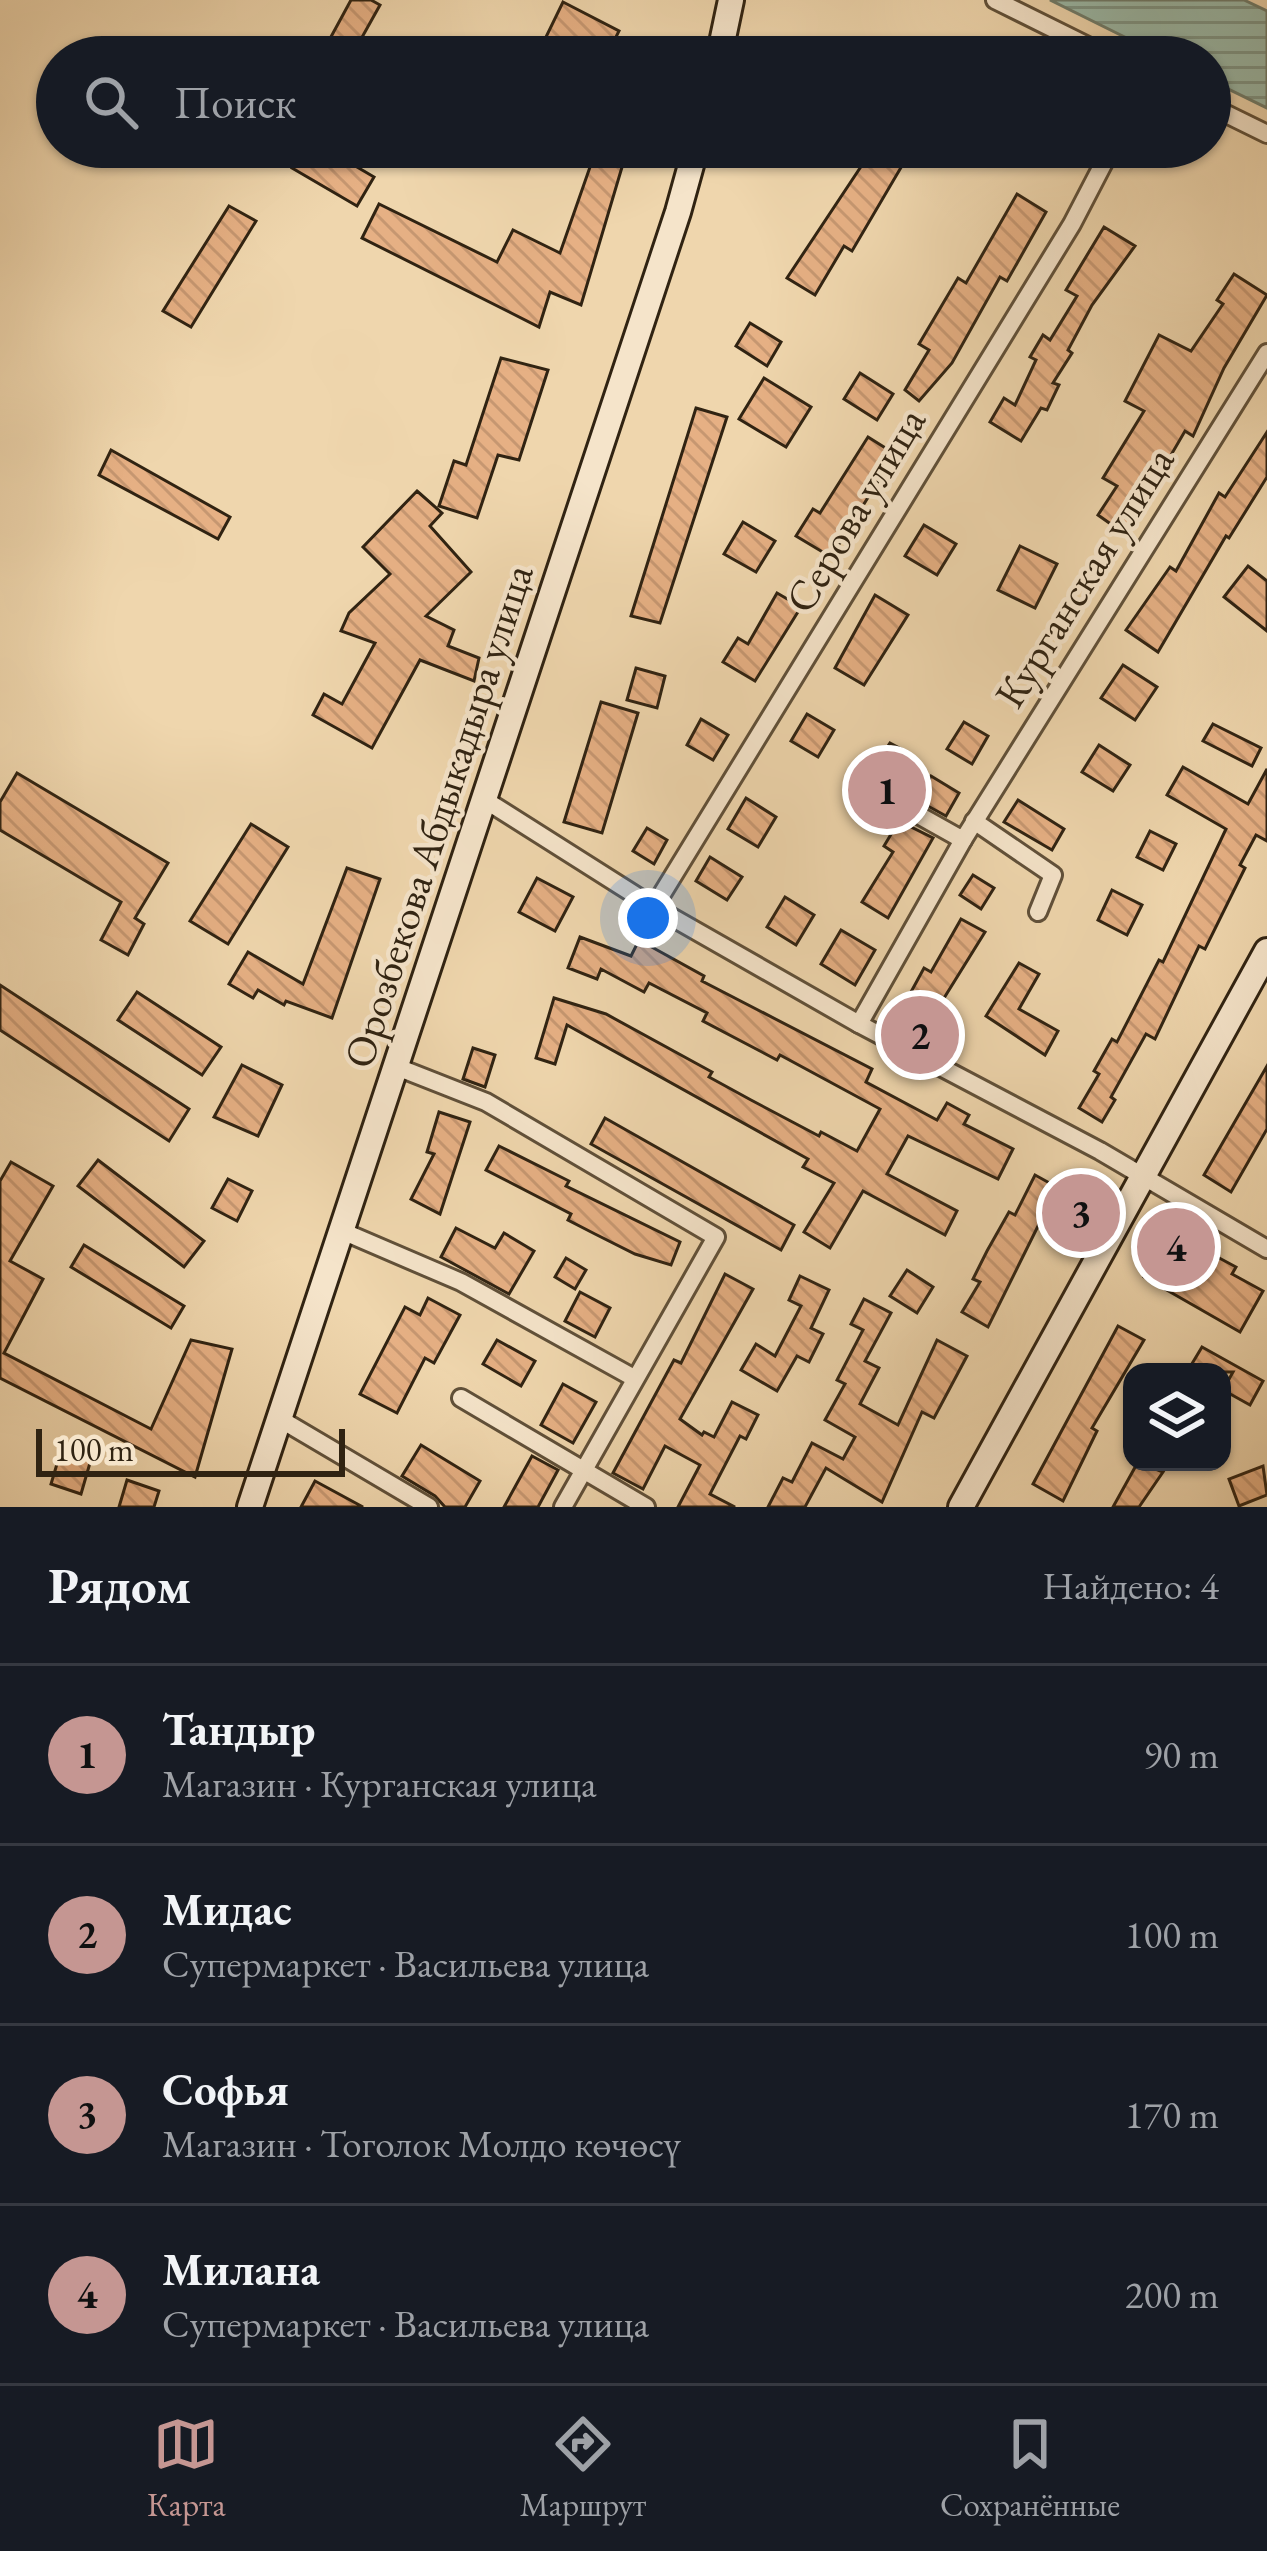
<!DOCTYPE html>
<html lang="ru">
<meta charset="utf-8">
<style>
:root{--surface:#171b24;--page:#242831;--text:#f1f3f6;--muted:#9ea1a6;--line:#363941;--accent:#c59692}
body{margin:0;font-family:"EB Garamond",serif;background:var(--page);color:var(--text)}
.controls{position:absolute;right:36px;bottom:36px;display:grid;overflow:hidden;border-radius:24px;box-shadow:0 3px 9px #0004}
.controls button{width:108px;height:108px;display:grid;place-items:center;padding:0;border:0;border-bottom:3px solid var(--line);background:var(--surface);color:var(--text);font:60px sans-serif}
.scale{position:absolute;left:36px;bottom:30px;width:309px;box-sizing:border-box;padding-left:12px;border:6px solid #302312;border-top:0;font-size:33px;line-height:42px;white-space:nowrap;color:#302312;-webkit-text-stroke:9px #f5e4ca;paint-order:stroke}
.you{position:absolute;left:648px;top:918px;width:42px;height:42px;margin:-30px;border:9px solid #fff;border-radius:50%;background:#1a73e8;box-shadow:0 0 0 18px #1a73e833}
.badge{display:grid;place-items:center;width:78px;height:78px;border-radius:50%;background:var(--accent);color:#111;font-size:39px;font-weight:700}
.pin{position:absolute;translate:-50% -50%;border:6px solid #fff;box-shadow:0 3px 12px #0006}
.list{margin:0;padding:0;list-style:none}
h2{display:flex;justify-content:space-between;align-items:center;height:156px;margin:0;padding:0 48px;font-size:51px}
h2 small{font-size:39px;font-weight:400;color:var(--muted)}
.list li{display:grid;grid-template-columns:78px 1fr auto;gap:36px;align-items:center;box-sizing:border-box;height:180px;padding:0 48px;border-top:3px solid var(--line)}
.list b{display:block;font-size:45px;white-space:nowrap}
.list p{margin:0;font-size:39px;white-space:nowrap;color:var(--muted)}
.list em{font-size:39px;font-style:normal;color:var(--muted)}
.icon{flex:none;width:66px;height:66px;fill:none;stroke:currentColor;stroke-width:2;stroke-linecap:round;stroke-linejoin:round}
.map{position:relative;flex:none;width:1267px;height:1507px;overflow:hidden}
.search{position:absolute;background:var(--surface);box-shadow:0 3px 9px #0004;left:36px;right:36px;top:36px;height:132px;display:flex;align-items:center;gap:30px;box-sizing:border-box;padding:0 42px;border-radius:66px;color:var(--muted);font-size:45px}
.sheet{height:876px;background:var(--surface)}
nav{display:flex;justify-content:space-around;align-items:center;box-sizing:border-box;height:168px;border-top:3px solid var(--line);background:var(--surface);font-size:33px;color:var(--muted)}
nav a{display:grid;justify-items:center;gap:6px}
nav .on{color:var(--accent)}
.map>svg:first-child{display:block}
.water{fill:url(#water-rules);stroke:#707d6c;stroke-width:3}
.building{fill:url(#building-back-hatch);stroke:#302312;stroke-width:3}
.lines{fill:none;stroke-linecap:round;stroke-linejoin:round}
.street-casing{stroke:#605039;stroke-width:22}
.secondary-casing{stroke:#302312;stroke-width:30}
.street{stroke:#f5e4ca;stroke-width:16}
.secondary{stroke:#f5e4ca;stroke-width:24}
.labels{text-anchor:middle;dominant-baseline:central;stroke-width:9;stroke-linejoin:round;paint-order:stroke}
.street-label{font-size:42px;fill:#302312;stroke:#f5e4ca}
</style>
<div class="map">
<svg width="1267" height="1507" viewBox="0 0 1267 1507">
<defs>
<pattern id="water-rules" width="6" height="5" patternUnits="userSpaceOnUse" patternTransform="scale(3)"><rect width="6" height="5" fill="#9ab9a8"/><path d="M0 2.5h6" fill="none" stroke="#7e9687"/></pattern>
<pattern id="building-back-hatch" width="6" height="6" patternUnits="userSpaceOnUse" patternTransform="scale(3)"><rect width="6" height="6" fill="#e6b084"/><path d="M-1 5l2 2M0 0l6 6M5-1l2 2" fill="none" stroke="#c69771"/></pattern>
</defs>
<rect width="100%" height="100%" fill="#efd6ad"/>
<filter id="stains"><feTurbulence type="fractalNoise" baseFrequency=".00167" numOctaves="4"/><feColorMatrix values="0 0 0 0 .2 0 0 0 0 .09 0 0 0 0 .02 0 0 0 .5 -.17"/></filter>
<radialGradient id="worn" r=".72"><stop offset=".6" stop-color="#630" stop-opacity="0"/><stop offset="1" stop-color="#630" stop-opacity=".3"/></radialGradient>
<path class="water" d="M1050,0h194l23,11v97l-57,-28v-23h-45z"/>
<g class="building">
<path d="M351,0h20l9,5 -29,52h-31z"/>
<path d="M563,2l56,29 -13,26h-31l-31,-16z"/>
<path d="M305,147h18l51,30 -17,29 -65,-38z"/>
<path d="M597,147h31l-47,158 -31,-13 -11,35 -177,-89 17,-34 118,58 16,-32 47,23z"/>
<path d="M874,147h39l-61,104 -8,-5 -29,49 -28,-17z"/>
<path d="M1017,194l29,18 -39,69 -7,-4 -48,86 -33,38 -14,-11 24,-40 -10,-6 39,-66 8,5z"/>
<path d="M229,206l27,15 -65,106 -28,-16z"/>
<path d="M1104,227l31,19 -43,59 -24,45 4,3 -19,30 6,2 -12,25 -6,-2 -20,33 -31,-19 14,-24 11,7 21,-45 -6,-3 13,-22 7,5 27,-44 -11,-6z"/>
<path d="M1234,274l33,21 -43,73 -31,68 -8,-5 -60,103 -27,-19 19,-29 -14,-8 41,-67 -19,-10 34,-66 32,16 32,-47 -6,-4z"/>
<path d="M750,323l31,19 -14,24 -31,-20z"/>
<path d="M501,358l47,12 -29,90 -21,-5 -21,63 -38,-12 15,-45 12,4z"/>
<path d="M860,373l33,21 -16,26 -33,-21z"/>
<path d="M764,378l47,29 -25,40 -47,-28z"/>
<path d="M696,408l31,9 -67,206 -29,-7z"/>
<path d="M1267,432v45l-38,61 -3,-2 -68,116 -32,-22 44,-63 6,4 43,-78 6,4z"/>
<path d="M868,437l27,17 -64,103 -35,-21 17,-27 7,4z"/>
<path d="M111,450l119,67 -12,22 -119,-64z"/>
<path d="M417,491l25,22 -12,13 41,46 -45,44 28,14 -6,16 31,12 -5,23 -54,-21 -48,88 -59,-33 11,-21 18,10 33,-61 -34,-12 8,-18 41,-39 -27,-27z"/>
<path d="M743,522l32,19 -19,31 -32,-18z"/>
<path d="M924,525l32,19 -19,31 -32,-19z"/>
<path d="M1020,546l37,18 -22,44 -37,-18z"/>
<path d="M1248,566l19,15v50l-43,-34z"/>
<path d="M777,593l24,14 -46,74 -32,-19 15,-24 10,6z"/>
<path d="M875,595l33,20 -44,70 -29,-17z"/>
<path d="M1123,665l34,22 -22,33 -34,-22z"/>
<path d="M636,668l29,8 -8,32 -30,-8z"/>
<path d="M601,702l37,11 -36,120 -38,-11z"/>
<path d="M807,714l27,16 -16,27 -27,-16z"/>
<path d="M701,719l27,16 -15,25 -26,-15z"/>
<path d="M964,722l24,14 -16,28 -25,-15z"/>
<path d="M1213,724l48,24 -9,18 -49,-25z"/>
<path d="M890,743l19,10 -11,19 -20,-11z"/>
<path d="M1099,745l31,20 -17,26 -31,-19z"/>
<path d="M1183,767l65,37 19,-35v72l-11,-6 -16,30 5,3 -40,81 -6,-3 -44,93 -9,-5 -35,63 4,3 -13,22 -23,-14 20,-34 -5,-3 18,-32 5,3 42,-82 4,2 63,-133 -59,-34z"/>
<path d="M17,773l151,90 -33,55 9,6 -16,31 -27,-15 20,-38 -121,-72v-28z"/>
<path d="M931,776l28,17 -13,23 -29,-16z"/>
<path d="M746,798l30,19 -18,30 -30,-18z"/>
<path d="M1018,800l46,29 -12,21 -48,-28z"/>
<path d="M899,821l34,17 -45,80 -26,-16 31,-50 -9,-6z"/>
<path d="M251,824l37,23 -60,97 -38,-23z"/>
<path d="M647,828l20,12 -13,24 -21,-13z"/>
<path d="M1150,831l26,13 -13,26 -26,-13z"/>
<path d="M710,857l32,20 -15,23 -31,-19z"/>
<path d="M347,868l33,11 -48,139 -46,-17 -2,4 -26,-15 -5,8 -24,-14 19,-32 55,32z"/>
<path d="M973,875l21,13 -13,21 -21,-14z"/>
<path d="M537,878l36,19 -18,34 -36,-19z"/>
<path d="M1112,890l30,15 -15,30 -29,-15z"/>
<path d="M785,897l29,18 -18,30 -29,-18z"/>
<path d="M961,919l24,13 -54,87 -26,-16 19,-35 7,4z"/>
<path d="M841,930l34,20 -20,35 -34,-21z"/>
<path d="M580,937l51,19 8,-16 65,36 -2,5 170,88 -6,13 71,38 10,-17 22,12 -5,9 49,25 -15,30 -90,-43 -21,38 70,37 -12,24 -82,-44 -33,57 -26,-16 30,-49 -31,-16 5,-8 -241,-134 -12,39 -19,-6 18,-60 52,16 106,58 -3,5 42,23 68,36 2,-4 36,19 23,-42 -100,-54 -3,5 -74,-39 4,-8 -58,-30 -5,9 -43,-23 -4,10 -29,-11z"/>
<path d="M1019,963l20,11 -20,35 39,22 -13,24 -59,-39z"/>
<path d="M0,985l189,124 -20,32 -169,-111z"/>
<path d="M137,992l84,55 -19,28 -84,-55z"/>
<path d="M473,1048l22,7 -10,32 -22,-8z"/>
<path d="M242,1065l40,20 -24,51 -44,-19z"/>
<path d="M1267,1066v63l-36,63 -27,-17z"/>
<path d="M439,1112l31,10 -30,92 -29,-15 23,-45 -7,-2z"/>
<path d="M605,1118l189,107 -13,25 -190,-106z"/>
<path d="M499,1146l70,35 -3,5 114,56 -9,23 -36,-11 -40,-20 -27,-14 3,-6 -85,-44z"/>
<path d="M98,1160l106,81 -20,26 -106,-81z"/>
<path d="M11,1162l42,24 -43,75 33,18 -39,74 147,76 40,-89 41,9 -37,128 -195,-99v-197z"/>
<path d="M1035,1175l29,16 -14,27 -6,-4 -56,113 -26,-15 18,-30 -7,-3 14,-28 22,-39 6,3z"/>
<path d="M228,1179l24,12 -15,30 -25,-13z"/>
<path d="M456,1228l39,20 9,-15 30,18 -25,43 -68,-37z"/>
<path d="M1169,1231l67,36 -4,7 31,17 -23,41 -96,-55z"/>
<path d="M84,1245l100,61 -13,22 -100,-61z"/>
<path d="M566,1258l20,12 -11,19 -20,-12z"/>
<path d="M907,1270l26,17 -16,26 -27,-17z"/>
<path d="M725,1274l28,15 -73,130 22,16 2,-3 10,5 18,-35 26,13 -12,24 -6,-3 -30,58 25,13h-57l22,-42 -35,-19 -22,43 -30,-16 61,-113 7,3z"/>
<path d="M800,1276l29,14 -18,38 12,6 -14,28 -12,-6 -20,35 -36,-21 15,-26 19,12 26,-50 -12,-6z"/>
<path d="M580,1292l30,16 -15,29 -30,-16z"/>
<path d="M428,1298l32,17 -26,48 -9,-5 -28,55 -37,-19 45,-87 15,8z"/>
<path d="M864,1299l27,14 -26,48 14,7 -19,36 38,21 39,-85 30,16 -33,62 -12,-6 -40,90 -56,-34 -21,39h-37l15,-29 9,4 20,-39 31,16 12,-22 -30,-17 20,-36 -8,-4 26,-50 -12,-6z"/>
<path d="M1118,1326l26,14 -52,88 5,3 -34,70 -30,-17z"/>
<path d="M497,1340l38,21 -14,25 -38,-22z"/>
<path d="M1202,1347l61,34 -13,24 -27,-15 10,-18h-46z"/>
<path d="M563,1384l33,18 -23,41 -32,-18z"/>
<path d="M421,1445l59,36 -15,26h-20l-10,-11 -33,-20z"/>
<path d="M62,1447l30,9 -11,38 -30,-10z"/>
<path d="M532,1456l26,14 -20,37h-34z"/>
<path d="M1138,1462l25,10 -24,35h-26z"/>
<path d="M1263,1466l4,29 -28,11 -10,-27z"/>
<path d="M127,1480l32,11 -5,16h-35z"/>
<path d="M315,1481l48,26h-62z"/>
</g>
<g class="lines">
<defs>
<g id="street">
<path d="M995,0l115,57"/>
<path d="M1210,106l57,28"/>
<path d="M485,800l169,107 205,117 241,127 167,98"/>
<path d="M897,803l66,37 304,-487"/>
<path d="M974,821l79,54 -15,37"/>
<path d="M654,907l418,-683 40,-77"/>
<path d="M859,1024l104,-184"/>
<path d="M397,1067l89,35 230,135 -153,270"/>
<path d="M342,1231l119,51 173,96"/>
<path d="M461,1398l185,109"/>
<path d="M280,1419l149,88"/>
</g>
<g id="secondary">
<path d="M719,57l12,-57"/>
<path d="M250,1507l428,-1295 18,-65"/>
<path d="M961,1507l306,-556"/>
</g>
</defs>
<use href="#street" class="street-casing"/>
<use href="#secondary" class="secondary-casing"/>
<use href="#street" class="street"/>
<use href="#secondary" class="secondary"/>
</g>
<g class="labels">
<g class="street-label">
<text transform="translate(855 510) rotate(-59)">Серова улица</text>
<text transform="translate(1084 577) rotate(-58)">Курганская улица</text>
<text transform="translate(438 816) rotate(-72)">Орозбекова Абдыкадыра улица</text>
</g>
</g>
<rect width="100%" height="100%" filter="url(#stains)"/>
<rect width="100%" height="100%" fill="url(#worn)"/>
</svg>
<div class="controls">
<button><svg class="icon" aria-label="layers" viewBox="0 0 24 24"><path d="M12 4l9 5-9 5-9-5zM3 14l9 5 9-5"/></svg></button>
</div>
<div class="scale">100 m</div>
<div class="you"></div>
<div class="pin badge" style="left:887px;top:790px">1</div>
<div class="pin badge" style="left:920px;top:1035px">2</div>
<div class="pin badge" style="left:1081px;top:1213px">3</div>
<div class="pin badge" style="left:1176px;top:1247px">4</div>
<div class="search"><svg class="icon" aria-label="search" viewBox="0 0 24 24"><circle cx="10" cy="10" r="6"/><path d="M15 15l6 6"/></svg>Поиск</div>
</div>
<section class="sheet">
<h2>Рядом<small>Найдено: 4</small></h2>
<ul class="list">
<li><span class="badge">1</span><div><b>Тандыр</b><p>Магазин · Курганская улица</p></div><em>90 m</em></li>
<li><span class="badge">2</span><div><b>Мидас</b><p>Супермаркет · Васильева улица</p></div><em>100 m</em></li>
<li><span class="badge">3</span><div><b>Софья</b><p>Магазин · Тоголок Молдо көчөсү</p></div><em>170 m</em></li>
<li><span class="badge">4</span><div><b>Милана</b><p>Супермаркет · Васильева улица</p></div><em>200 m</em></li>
</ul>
</section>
<nav>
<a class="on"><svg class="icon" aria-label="map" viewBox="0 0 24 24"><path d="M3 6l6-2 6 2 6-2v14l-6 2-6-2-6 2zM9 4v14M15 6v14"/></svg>Карта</a>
<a><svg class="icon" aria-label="directions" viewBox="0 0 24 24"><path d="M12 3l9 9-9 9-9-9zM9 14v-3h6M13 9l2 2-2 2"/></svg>Маршрут</a>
<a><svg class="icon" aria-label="saved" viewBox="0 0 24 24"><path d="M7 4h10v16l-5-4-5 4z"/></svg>Сохранённые</a>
</nav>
